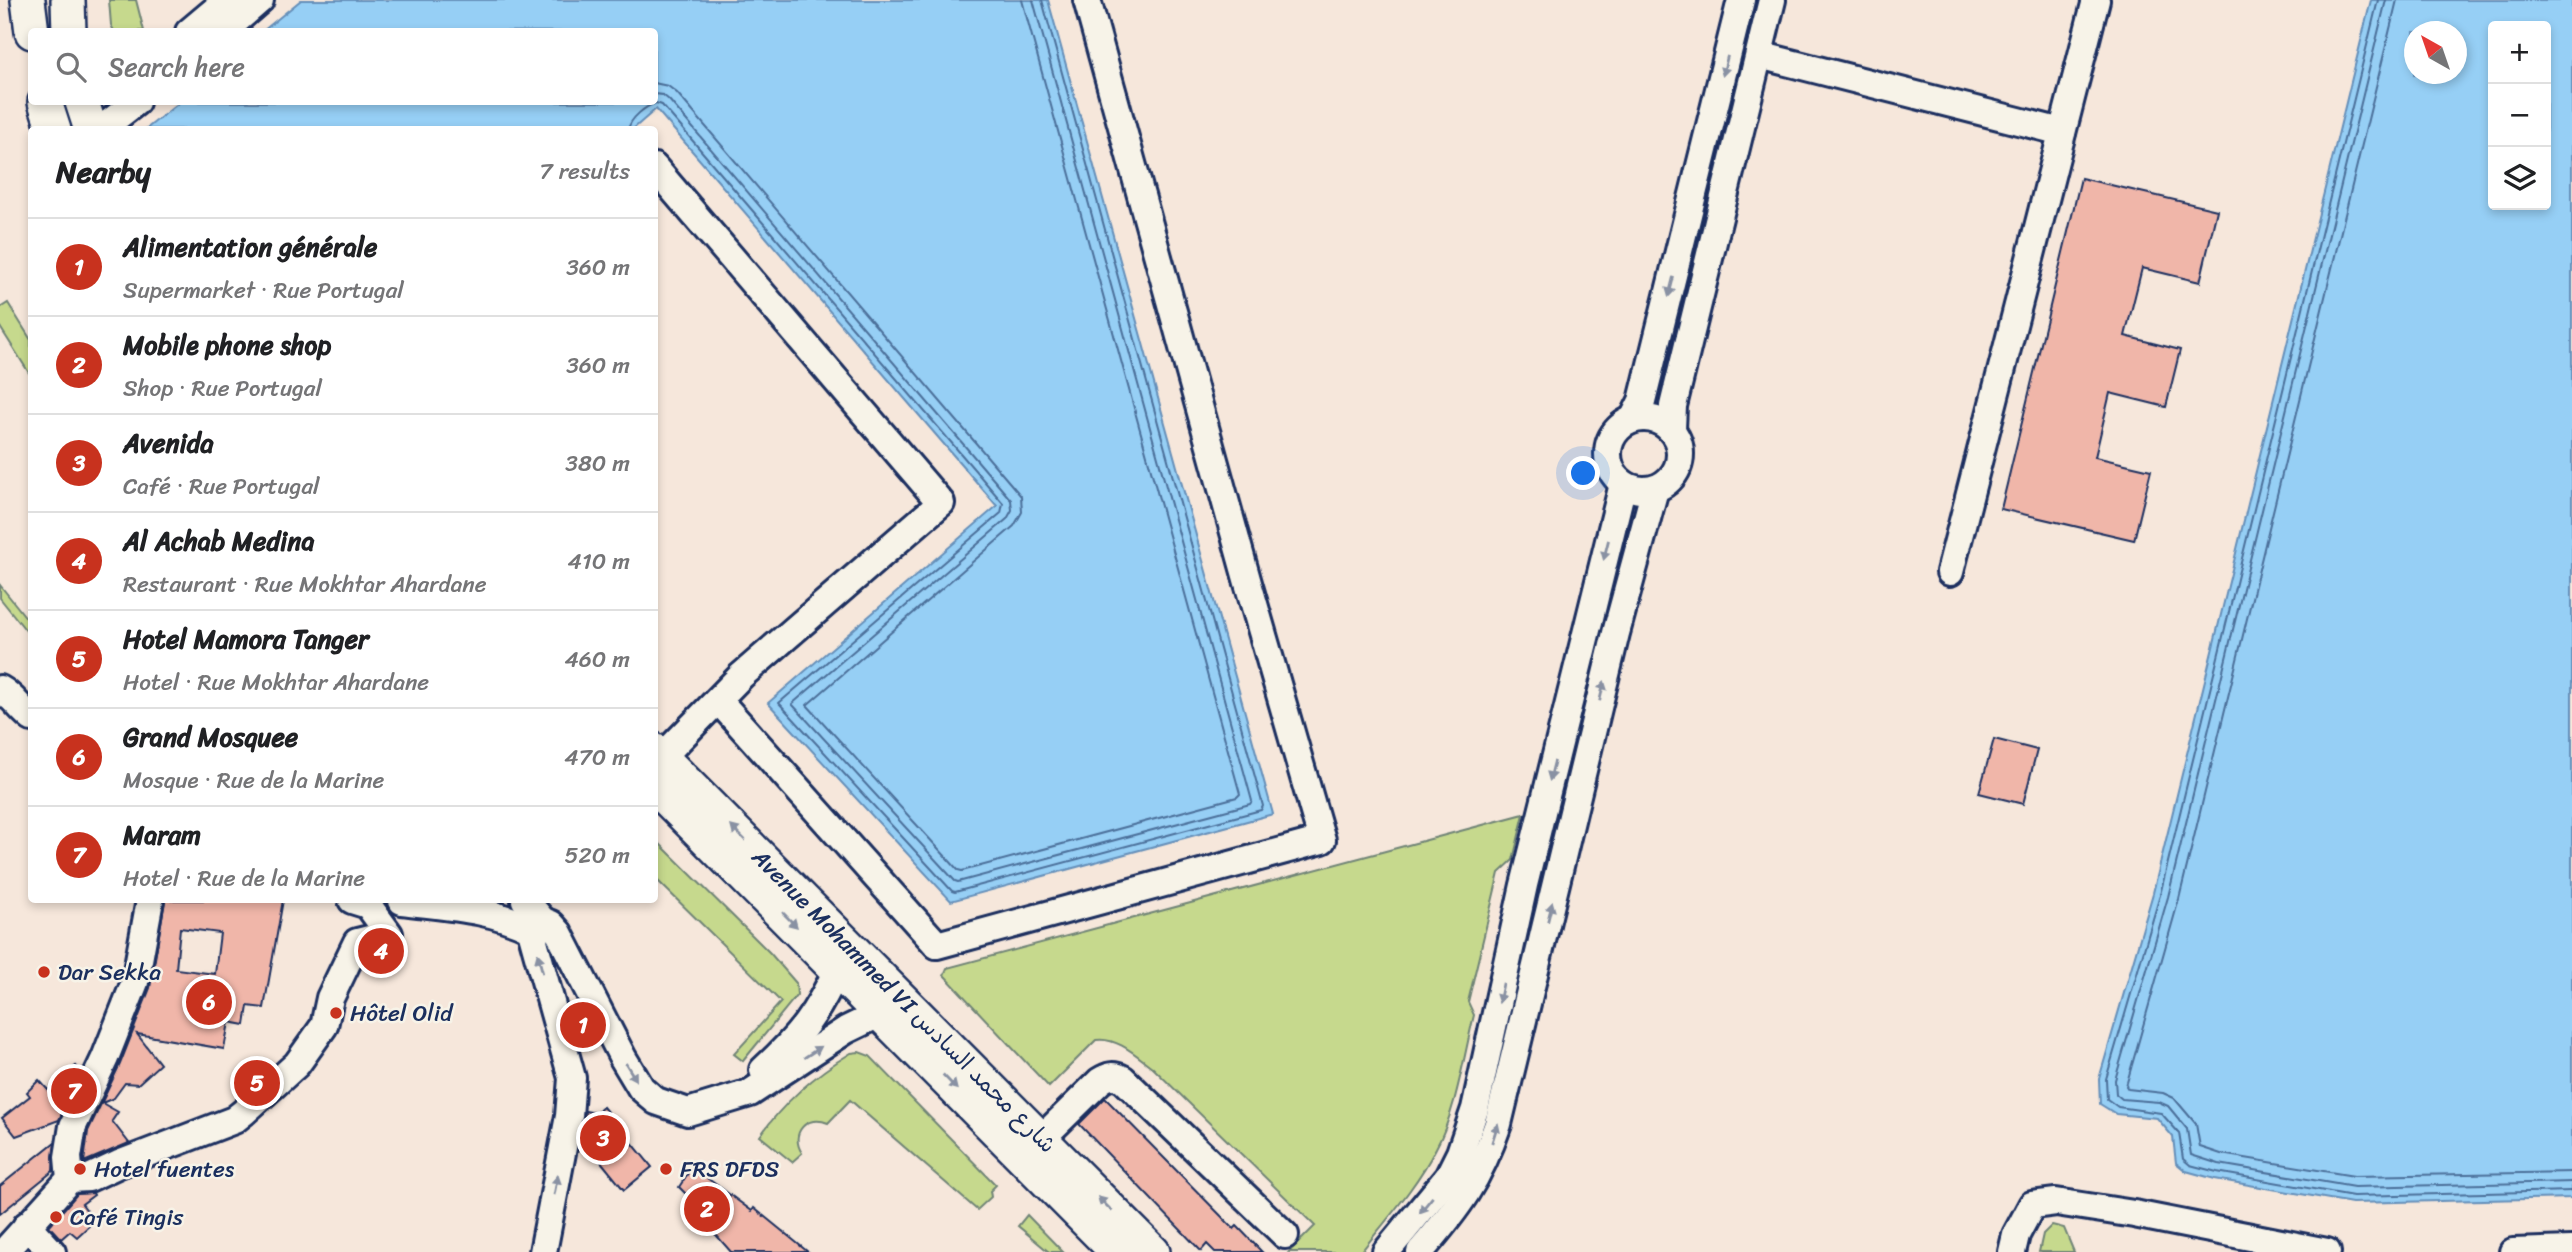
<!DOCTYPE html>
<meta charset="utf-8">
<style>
:root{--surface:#fff;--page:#f6f6f6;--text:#202124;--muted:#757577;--line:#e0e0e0;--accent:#c8321e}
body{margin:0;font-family:Sriracha,"Playpen Sans Arabic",sans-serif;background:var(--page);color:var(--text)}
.controls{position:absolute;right:21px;top:21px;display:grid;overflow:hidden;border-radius:7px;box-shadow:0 4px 10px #0003}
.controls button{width:63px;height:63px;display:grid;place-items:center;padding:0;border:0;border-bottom:2px solid var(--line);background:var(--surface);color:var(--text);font:35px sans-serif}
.compass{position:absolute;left:2404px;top:21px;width:63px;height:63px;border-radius:50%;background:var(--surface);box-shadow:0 4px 10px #0003;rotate:320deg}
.you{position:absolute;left:1584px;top:474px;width:24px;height:24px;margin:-18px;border:5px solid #fff;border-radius:50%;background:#1a73e8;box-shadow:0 0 0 10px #1a73e833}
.badge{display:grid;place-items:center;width:46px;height:46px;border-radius:50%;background:var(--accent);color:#fff;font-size:23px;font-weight:700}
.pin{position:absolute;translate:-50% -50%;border:4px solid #fff;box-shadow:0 2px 7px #0006}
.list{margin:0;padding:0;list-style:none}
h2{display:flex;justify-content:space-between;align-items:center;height:91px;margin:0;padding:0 28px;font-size:30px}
h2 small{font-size:23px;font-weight:400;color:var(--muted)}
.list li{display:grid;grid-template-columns:46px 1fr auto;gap:21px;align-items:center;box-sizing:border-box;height:98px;padding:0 28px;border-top:2px solid var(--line)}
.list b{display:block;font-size:26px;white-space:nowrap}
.list p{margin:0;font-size:23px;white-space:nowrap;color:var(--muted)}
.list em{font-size:23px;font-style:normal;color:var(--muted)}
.icon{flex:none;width:38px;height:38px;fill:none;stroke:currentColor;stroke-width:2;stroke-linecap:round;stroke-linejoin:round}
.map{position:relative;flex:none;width:2572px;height:1252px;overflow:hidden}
.search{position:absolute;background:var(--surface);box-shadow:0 4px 10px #0003;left:28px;top:28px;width:630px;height:77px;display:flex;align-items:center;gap:18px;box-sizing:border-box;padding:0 24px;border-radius:7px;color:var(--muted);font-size:26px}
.panel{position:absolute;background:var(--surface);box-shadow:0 4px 10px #0003;left:28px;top:126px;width:630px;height:777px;border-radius:7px}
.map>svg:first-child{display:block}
.green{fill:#c6d98d;stroke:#708476;stroke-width:2}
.water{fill:#96cff5;stroke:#658fb9;stroke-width:2;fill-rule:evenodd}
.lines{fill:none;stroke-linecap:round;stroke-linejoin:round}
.shore{stroke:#4c6f9a;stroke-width:2}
.building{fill:#f0b6a9;stroke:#1b2f5e;stroke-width:2;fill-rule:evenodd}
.minor-casing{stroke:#1b2f5e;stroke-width:32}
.major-casing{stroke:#1b2f5e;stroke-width:38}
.minor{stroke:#f7f3e8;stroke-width:26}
.major{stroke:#f7f3e8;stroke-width:33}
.oneway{fill:#8991a3}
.poi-dot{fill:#c8321e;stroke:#f7f3e8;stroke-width:2.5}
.labels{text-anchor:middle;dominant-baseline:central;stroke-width:5;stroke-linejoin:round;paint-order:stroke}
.poi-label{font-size:23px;fill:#1b2f5e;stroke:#f7f3e8;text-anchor:start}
.street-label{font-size:23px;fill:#1b2f5e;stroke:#f7f3e8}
</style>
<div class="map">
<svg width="2572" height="1252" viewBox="0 0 2572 1252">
<rect width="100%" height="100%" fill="#f6e7db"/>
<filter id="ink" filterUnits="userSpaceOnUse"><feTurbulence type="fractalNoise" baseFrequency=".0143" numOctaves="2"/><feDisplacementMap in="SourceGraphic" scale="14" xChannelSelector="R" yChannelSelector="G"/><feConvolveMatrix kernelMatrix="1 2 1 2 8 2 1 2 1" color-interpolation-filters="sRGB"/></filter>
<g filter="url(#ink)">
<g class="green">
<path d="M109,0h27l8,31h-30l-3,-6z"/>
<path d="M8,303l23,37v36l-31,-49v-19z"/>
<path d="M0,585l31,39v13l-31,-39z"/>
<path d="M1524,814l-11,46 -14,13 -31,129 6,13c-10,40 -18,97 -38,133 -19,38 -49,71 -75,104h-72l26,-26 -163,-159c-16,-12 -35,-30 -56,-27l-47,47 -105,-112 3,-7z"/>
<path d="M654,838l116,115 26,30 1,12 -54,66 -9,-7 47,-52 -126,-124z"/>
<path d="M851,1053l8,-1 11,4 126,129 -6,6 1,6 -14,13 -127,-110 -22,23c-21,-9 -39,10 -26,30l-10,9 -32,-26c24,-34 56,-62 91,-83z"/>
<path d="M1027,1215l36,37h-14l-31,-26z"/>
<path d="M2052,1225l12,3 10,24h-35l4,-18z"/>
</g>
<g class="water">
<path d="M301,0h747l225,814 -322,87 -183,-198 229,-197 -341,-397 -24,21 -486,-1 34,-27h474v-70l-391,-1z"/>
<path d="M2371,0h201v1198l-220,5 -137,-24 -29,-8 -10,-8 -3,-26 -16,-19 -41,-4 -16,-10 -1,-25 54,-186zM2493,26h53v179h-53zM2414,32h42v42h-42z"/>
</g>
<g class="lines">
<g class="shore">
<path d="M2378,0l-218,895 -54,184 1,20 11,8 43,6 18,20 4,26 7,6 27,7 136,24 219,-5"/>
<path d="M2386,0l-218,897 -53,183 1,14 6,5 37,3 9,4 19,23 4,26 28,9 135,23 218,-5"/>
<path d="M2397,0l-218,899 -53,187 2,3 35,4 11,5 22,26 4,23 21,7 133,22 218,-4"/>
<path d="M654,83l14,3 9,7 344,403 1,16 -8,14 -207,179 151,165 4,1 275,-74 3,-3 -218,-794"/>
<path d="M654,94l9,1 6,5 342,400 1,10 -5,9 -215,185 163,177 3,1 292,-78 2,-3 -219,-801"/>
<path d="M628,130c2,-12 18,-24 28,-27l6,2 341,398 -2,10 -222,190 173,188 3,1 306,-82 2,-4 -221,-806"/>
</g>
</g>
<g class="building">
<path d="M2081,178l136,32 -17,72 -58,-14 -17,68 55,14 -14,57 -56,-14 -15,64 56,13 -17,70 -133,-31z"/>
<path d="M1994,739l43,11 -14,54 -44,-11z"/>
<path d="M165,900h118l-19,108 -16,-2 -3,19 -16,-3 -5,27 -87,-15 23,30 -22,20 -13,-1 -11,15 -12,5 16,9 -6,9 17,22 -45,19 4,-31 32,-67 30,-76zM180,928l40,5 -5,41 -39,-5z"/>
<path d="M76,1066l5,6 -22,48 -43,16 -14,-18 28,-22 -3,-4 12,-12 9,10z"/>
<path d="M1105,1098l129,131 3,-3 25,26h-47l-8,-8 -6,7 -122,-127z"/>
<path d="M603,1107l49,60 -28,23 -43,-53 4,-26 11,2z"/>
<path d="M55,1142l-2,29 -53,43v-28z"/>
<path d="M692,1167l60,44 2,-3 54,44h-77l-41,-47 2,-5 -13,-13z"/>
<path d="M93,1193l1,2 -12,9 6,8 -4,5 7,7 -14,13 -7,-6 -9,8 -12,-13 28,-32z"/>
</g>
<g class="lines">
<defs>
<g id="minor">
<path d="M189,32l38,-32"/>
<path d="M223,32l37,-32"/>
<path d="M1759,55l303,77"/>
<path d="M100,130l36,-28"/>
<path d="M654,167l287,336 -200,173 -79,81"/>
<circle cx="1644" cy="454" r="36"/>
<path d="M1633,419l9,-18 99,-401"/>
<path d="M1672,429l1,-23 99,-406"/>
<path d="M1950,572l146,-572"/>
<path d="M0,689c13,7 20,20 32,29"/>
<path d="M719,701l218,244 385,-105 -74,-257 -161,-583"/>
<path d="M525,900l18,21"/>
<path d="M402,901c48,6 87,7 130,28"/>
<path d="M763,1070c37,-34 54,-56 75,-102"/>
<path d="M1040,1140l60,-59c8,-5 13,-7 23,-2l162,156"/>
<path d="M70,1179l19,-1 30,-14 115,-44 10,-8 53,-48 27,-38 6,-28 27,-56 32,-8 -21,-29 -16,-5"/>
<path d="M27,1225l25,27"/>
<path d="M4,1252l66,-73 -2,-22 5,-31 32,-68 30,-76 15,-82"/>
<path d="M543,1252l26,-136 3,-38 -40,-144 3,-10 8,-3 8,3 8,9 64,125 18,30 15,13 32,11 62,-19 96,-63 35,-17"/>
<path d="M1386,1252l62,-75 12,-24 15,-44 49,-224 99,-401"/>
<path d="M1420,1252c38,-44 59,-72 78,-128l118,-491 39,-144"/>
<path d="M2012,1252l4,-17 16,-30 24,-3 78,12 193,38"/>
<path d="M2513,1252l59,-2"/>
</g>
<g id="major">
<path d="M28,0l4,32"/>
<path d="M68,0l1,32"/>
<path d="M45,102l9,28"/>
<path d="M82,102l9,28"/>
<path d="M654,750l499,502"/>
<path d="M654,786l463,466"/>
</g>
</defs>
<use href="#minor" class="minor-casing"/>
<use href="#major" class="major-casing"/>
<use href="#minor" class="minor"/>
<use href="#major" class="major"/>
</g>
<defs><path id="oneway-solid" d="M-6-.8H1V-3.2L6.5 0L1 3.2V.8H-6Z" transform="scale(1.75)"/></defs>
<g class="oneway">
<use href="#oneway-solid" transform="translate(1725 66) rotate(104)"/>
<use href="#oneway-solid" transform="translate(1671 287) rotate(104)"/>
<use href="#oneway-solid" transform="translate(1606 550) rotate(104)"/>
<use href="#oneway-solid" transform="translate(1602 691) rotate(-77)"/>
<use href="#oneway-solid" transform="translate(1552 771) rotate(104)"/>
<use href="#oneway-solid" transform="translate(738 833) rotate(-135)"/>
<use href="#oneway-solid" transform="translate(1550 912) rotate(-76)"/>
<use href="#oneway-solid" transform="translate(790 920) rotate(45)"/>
<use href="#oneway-solid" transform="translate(540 963) rotate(-105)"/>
<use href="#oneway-solid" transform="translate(1501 993) rotate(102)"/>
<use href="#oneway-solid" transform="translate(813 1052) rotate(-33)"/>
<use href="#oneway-solid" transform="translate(631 1072) rotate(58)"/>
<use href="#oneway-solid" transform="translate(950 1082) rotate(46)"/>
<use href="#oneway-solid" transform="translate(1495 1133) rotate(-72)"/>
<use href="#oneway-solid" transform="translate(556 1185) rotate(-79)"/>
<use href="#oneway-solid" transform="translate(1105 1204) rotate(-135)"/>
<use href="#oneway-solid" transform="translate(1426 1205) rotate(129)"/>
</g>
</g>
<g class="poi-dot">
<circle cx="44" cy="972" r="7"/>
<circle cx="336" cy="1013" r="7"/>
<circle cx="80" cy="1169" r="7"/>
<circle cx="666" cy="1169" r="7"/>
<circle cx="56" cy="1217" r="7"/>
</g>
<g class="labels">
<g class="poi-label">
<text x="58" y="972">Dar Sekka</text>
<text x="350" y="1013">Hôtel Olid</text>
<text x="94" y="1169">Hotel fuentes</text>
<text x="680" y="1169">FRS DFDS</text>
<text x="70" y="1217">Café Tingis</text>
</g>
<g class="street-label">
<text transform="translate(904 1001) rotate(45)">Avenue Mohammed VI شارع محمد السادس</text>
</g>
</g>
</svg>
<div class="controls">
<button>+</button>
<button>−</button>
<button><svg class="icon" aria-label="layers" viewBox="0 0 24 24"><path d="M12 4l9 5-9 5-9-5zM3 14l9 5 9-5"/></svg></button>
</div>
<svg class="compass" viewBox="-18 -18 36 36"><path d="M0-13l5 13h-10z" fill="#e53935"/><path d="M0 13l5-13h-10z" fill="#757577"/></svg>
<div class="you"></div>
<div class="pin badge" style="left:583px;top:1025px">1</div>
<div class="pin badge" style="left:707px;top:1209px">2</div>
<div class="pin badge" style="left:603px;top:1138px">3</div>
<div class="pin badge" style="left:381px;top:951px">4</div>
<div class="pin badge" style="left:257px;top:1083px">5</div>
<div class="pin badge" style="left:209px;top:1002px">6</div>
<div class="pin badge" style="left:74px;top:1091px">7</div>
<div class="search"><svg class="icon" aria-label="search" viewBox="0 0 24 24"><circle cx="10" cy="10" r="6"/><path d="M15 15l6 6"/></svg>Search here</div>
<section class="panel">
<h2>Nearby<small>7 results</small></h2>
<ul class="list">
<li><span class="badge">1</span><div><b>Alimentation générale</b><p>Supermarket · Rue Portugal</p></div><em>360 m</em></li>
<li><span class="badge">2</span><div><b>Mobile phone shop</b><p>Shop · Rue Portugal</p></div><em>360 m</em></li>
<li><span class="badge">3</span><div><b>Avenida</b><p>Café · Rue Portugal</p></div><em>380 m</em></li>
<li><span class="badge">4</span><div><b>Al Achab Medina</b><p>Restaurant · Rue Mokhtar Ahardane</p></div><em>410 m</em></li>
<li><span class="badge">5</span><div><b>Hotel Mamora Tanger</b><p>Hotel · Rue Mokhtar Ahardane</p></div><em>460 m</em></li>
<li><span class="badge">6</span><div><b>Grand Mosquee</b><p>Mosque · Rue de la Marine</p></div><em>470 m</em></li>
<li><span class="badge">7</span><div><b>Maram</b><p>Hotel · Rue de la Marine</p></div><em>520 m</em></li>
</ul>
</section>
</div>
